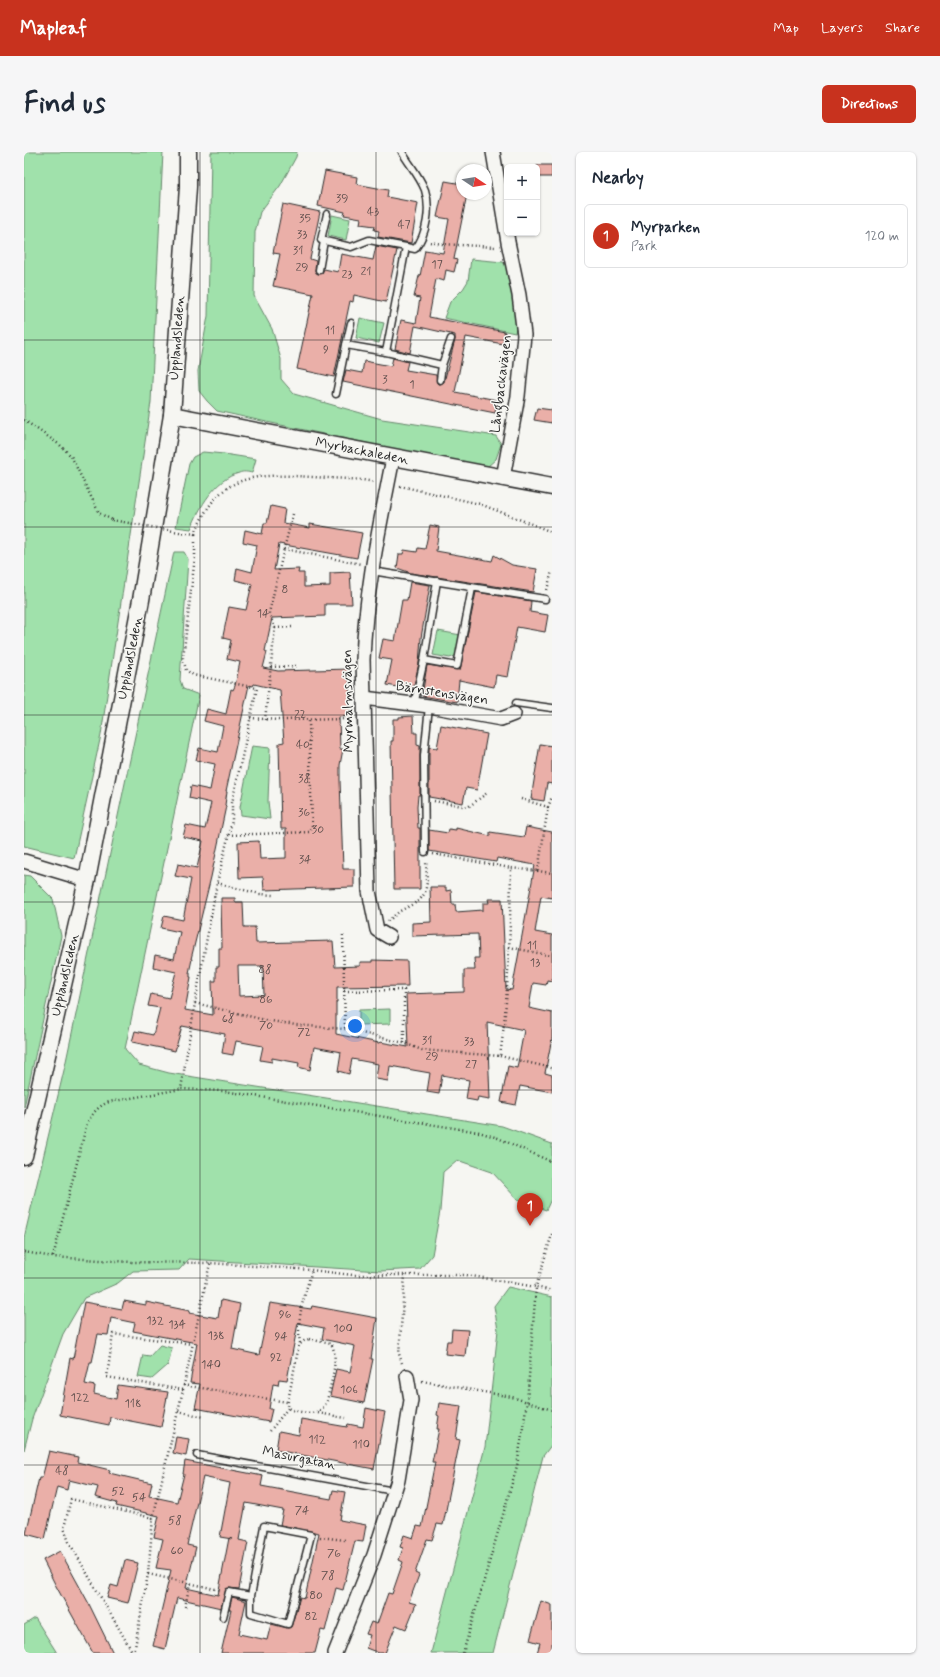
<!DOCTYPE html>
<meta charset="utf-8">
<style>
:root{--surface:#fff;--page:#f6f6f7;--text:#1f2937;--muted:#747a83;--line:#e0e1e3;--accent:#c8321e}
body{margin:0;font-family:Mynerve,sans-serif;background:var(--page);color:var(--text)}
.controls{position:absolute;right:12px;top:12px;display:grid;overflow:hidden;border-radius:6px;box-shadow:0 1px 3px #0004}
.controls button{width:36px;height:36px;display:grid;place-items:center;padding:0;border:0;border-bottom:1px solid var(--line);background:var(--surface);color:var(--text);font:20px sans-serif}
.compass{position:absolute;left:432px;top:12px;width:36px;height:36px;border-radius:50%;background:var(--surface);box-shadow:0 1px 3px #0004;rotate:102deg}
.you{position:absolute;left:331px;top:874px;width:14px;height:14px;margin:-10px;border:3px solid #fff;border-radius:50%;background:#1a73e8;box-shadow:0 0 0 6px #1a73e833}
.badge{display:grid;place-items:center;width:26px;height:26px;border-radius:50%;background:var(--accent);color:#fff;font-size:13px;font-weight:700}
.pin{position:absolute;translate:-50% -33px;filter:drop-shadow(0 1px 2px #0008)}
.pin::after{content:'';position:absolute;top:21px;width:14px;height:12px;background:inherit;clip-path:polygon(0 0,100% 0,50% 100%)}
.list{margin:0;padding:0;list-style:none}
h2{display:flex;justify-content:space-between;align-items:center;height:52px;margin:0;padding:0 16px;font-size:17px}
h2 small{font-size:13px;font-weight:400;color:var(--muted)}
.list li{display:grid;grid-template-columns:26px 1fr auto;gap:12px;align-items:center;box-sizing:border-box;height:64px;margin:0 8px 8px;padding:0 8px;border:1px solid var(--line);border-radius:6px}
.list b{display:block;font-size:15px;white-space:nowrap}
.list p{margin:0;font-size:13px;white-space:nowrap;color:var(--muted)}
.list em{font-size:13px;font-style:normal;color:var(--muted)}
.map{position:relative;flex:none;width:528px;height:1501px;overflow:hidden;border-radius:6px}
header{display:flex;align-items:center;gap:24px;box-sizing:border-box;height:56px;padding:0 20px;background:var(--accent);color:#fff}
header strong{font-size:19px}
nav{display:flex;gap:22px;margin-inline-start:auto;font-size:14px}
.intro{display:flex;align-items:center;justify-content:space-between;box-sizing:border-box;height:96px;padding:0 24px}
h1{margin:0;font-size:28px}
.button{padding:10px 18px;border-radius:6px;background:var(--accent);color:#fff;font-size:14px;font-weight:700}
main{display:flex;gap:24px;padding:0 24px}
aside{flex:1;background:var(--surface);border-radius:6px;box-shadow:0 1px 3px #0004}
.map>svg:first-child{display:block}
.green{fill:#a0e1ab;stroke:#66866b}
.building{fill:#eaafa8;stroke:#2b2b2b;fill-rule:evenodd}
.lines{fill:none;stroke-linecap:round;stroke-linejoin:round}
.service-casing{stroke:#2b2b2b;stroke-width:9}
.minor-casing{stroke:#2b2b2b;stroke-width:16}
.tertiary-casing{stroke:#2b2b2b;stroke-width:19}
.path{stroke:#2b2b2b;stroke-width:2.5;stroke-dasharray:1 3;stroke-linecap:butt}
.service{stroke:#f6f6f2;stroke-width:6}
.minor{stroke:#f6f6f2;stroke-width:13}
.tertiary{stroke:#f6f6f2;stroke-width:16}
.path-bridge{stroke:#2b2b2b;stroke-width:2.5;stroke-dasharray:1 3;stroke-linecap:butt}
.grid{fill:none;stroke:#2b2b2b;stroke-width:1;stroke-opacity:0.55}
.labels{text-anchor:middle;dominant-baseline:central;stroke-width:3;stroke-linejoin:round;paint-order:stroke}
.number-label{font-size:12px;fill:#5b4c4a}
.street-label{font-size:14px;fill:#2b2b2b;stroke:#f6f6f2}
</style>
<header>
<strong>Mapleaf</strong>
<nav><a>Map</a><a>Layers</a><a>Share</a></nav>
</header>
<div class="intro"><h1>Find us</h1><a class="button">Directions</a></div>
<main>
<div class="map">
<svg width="528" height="1501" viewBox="0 0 528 1501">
<rect width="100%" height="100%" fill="#f6f6f2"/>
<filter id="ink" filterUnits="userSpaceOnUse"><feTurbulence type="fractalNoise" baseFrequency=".025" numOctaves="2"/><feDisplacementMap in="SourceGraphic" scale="8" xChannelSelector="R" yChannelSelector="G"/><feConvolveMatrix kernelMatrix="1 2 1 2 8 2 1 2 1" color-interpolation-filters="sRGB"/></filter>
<g filter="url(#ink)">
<g class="green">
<path d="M0,0h139l-12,250 -50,333 -27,123 -50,-12z"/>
<path d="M187,0h86l-1,5 -16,29 -20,26 -5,20 -1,64 18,33 9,30v20l13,15 88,25 114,17 5,8 -5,15 -9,8 -17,-2 -208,-44 -45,-10 -10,-10 -8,-10 -1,-20 10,-55z"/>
<path d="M308,63l18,4 -4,21 -18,-4z"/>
<path d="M447,107l32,3 8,11 6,49 -2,11 -71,-15 6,-16 13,-13 5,-8z"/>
<path d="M336,166l24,5 -5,20 -23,-5z"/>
<path d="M179,300l21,2 32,5 -4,14c-4,-1 -9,-2 -13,0 -24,6 -40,35 -48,56l-15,-2 13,-63 4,-7z"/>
<path d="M150,400h10l4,7 -8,121 3,9 16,6 -74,354 14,16 30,8 333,53 50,18v53l-6,13 -28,-10 -26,-28 -35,-12 -14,12 -3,39 -8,44 -12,14 -40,2 -191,-12 -10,11 -46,1 -15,12 -34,15 -21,36 -31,85 -8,31v-212l41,-172z"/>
<path d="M414,479l23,4 -4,20 -7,3 -17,-3z"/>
<path d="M228,594l18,2 -2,53 2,18 -29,-4 -1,-8z"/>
<path d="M0,723l6,1 23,23 8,37 -37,171z"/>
<path d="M366,857v15l-31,1v-15z"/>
<path d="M484,1135l44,10v147l-9,12 -50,197h-62l54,-206 13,-117 -4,-24z"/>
<path d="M136,1193l12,3 -4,17 -16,14 -14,-2 5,-22 7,1z"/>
<path d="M11,1466l22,35h-33v-28z"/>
</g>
<g class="building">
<rect x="513" y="13" width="15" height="12"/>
<path d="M301,19l32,6 -1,7 32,6 -1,7 31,6 -7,40 -33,-6 1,-6 -5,-1 1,-4 -15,-2 1,-6 -17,-3 1,-3 -27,-6z"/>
<path d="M421,29l17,3v10h5l-13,65 3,1 -3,12 -8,-2 -2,11 -8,-2 -7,38 76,15 -2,12 -37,-7 -11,55 42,8 -2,13 -152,-31 3,-12 16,3 2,-12 27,5 2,-8 15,4 -2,8 30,5 1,8 3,1 4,-2 11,-42v-5l-40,-9 -5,27 -15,-4 6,-29 15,3 4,-25 -6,-1 5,-21h1l5,-26 18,3 6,-34 -12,-2z"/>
<path d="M259,52l37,8 -10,47 6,2 -1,10 3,3 4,-1 2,-4 14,3 3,-18 32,6 3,-14 21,4 -11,52 -32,-7 -1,7 -3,-1 -16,76 -37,-8 16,-75 -40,-8 7,-32 -7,-1z"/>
<path d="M513,256l15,2v13l-18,-3z"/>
<path d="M247,354l14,3 -2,14 27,5v-4l52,9 -5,25 -78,-14 -5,26 25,-1 -1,4h6v14l26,-1v-13l20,-1 2,32h-27v12l-53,2 -7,33 2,1 -4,16 15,3 71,-2 1,47 -11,1 1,32h3l-3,16v15l3,89h11v18l-90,3 -1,-13 -24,1 -1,-36 21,-1 1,18 26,-1v-29h-5l-2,-86 5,-1 -4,-52 -26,-6 -1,2 -4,-1 -23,106h1l-2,14 1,1 -15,71 -20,82h1l-3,14h1v4h1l-6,33 28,5 -1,-34h4v-14h3v-19h3l-1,-50h14v4h8l1,25h11l1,16 77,-2 2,26 25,-1v-4h12v-2l35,1 1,25 -71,1v15h-1v32l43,9 1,-1 28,5 -2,-53 58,-2v-22h11l-1,-12h5l-1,-24 -66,2v-13l19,-1 -1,-35h16v4l5,-1 1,14h3l1,8 27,-2v-7h6l-1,-4h14l4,90 6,1 23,-125 -38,-7 -1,4 -67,-11v-21l19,3 1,-4 7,1v-2l34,8v-4l34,5 2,-10 26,5v66l-11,-2 -6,36 17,3v46l-5,-1 -1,5 -13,-2 -4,25 23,5v25l-7,35 7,2v17l-32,-6 -4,19 -15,-3 7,-36 9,2 7,-38 -37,-8 3,77 -12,-2 -1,4 -11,-2 3,-19 -27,-5 -3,19 -12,-2 3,-19 -40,-7 -2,15 -12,-2 2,-15 -26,-5 -3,15 -11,-3 3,-19 -27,-5 -4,23 -12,-3 1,-4 -27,-5v4l-12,-2 3,-14 -27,-5 -3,14 -11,-2 3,-19 -43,-8 -7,25 -43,-9 3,-11 18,4 7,-27 -12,-2 3,-12 18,4 7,-26 -23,-5 2,-12 19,4 6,-27 -19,-4 3,-12 19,4 8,-41 -16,-3 3,-12 19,4 6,-27 -20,-4 3,-12 19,4 6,-26 -22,-5 2,-12 19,4 5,-26 -19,-4 3,-12 19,4 5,-26 -19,-5 3,-12 19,5 5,-25 2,1 2,-4 5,-24 -13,-3 4,-19 -8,-2v-2l6,-29 17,3 6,-26 -17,-4 2,-12 15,4 5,-27 -14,-3 2,-12 17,4 2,-11h3zM214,814h25l1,29 -25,1z"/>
<path d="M406,373l9,2 -3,24 56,10 2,-6 18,10 25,4 -4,23 -122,-19 -14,-5 2,-14h4l1,-4 13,2 1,-4 7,1z"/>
<path d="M386,430l20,3 -9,53 -2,25 -6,27 -26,-5 5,-25 -13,-2 4,-19 12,2 7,-41h5z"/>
<path d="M452,440l55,9 -1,11 18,3 -3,17 -28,-5 -9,50 -12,-2 -2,12 -35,-7 -2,22 -35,-6 5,-31 33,5z"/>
<path d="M389,564l1,17h3v12l3,1v49h-2l-1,12 1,21h2v61h-26l-3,-148h2v-22h6v-2z"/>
<path d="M417,573l46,9 -10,56 -11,-2 -3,15 -34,-6v-50l8,1z"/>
<path d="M516,592l12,2v38l-5,-1 -3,18 -13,-2z"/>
<path d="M197,1148l19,4 -8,45 27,6 11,-52 41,6 1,-3 65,12 -6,41h2l-9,44 -34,-7 6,-27 14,3 5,-26 -33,-7 2,-11 -26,-5 -11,57 -8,-1 -1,6 -5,-1 -4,25h3l-3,13 -74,-14 5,-24 -10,-1 7,-40 -64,-12 2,-8 -24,-5 -3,17 -10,-1 -6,28h-2l-5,22 10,2 -1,8 22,5 2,-14 50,7 -7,35 -51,-10 -1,8 -49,-10 10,-57 3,1 11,-57 38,7 2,-8 22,4v-3l44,9 -1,2 29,5z"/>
<path d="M428,1177l16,1 -3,26 -20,-2 2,-13h4z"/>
<path d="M415,1251l22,3 -5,33 4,1 -17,85 -6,-1 -5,16 -5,-1 -12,34 4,2 -10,27 7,2 -10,25 -10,-4 -11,28h-6l-13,-5 4,-13 -4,-1 5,-12 6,2 11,-31 4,1 11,-32 -4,-2 4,-12 -3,-1 4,-12 9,3 4,-12 5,1 13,-65h-3l7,-33h-2l2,-13 -2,-1z"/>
<path d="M342,1256l19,4 -11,57 -98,-19 3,-19 20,4 2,-16 46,8 1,-3 15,3z"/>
<path d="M152,1285l13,2 -3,17 -13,-3z"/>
<path d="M25,1299l29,6 -1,5 33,8 -1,3 43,10 -3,13 28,6 7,-28h-1l2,-13 78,15 -2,10 70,13 2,-9 12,2 -5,28 26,5 -3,17 -8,-1 -12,49 -7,-2 -11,43 -4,-1 -6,23h-94l10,-43h-2l3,-13 14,4 -7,33 28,6 4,-16 16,4 4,-1 9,-30 5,1 14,-65 -39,-8 3,-15 -37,-7 -7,37 9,2 -9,47 -10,-1 -3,1 -5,19 -44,-10 -12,51 -12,-3 18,-76 -15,-2 7,-29 -9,-2 5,-21 -43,-10 1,-3 -22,-6 3,-10 -29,-7 -2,10 -10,-3 -12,52 -19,-5 13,-56h3zM179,1325l27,6 -10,54 12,2 -3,-1 -11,57 -32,-7 10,-41 -9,-2z"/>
<path d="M36,1399l28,51 25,51h-20l-37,-67 -13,-26z"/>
<path d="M101,1408l13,3 -10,40 -21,-5 4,-13 7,2z"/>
<path d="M517,1449l11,4v48h-15l3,-10 -10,-3z"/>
</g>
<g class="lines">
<defs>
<g id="service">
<path d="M378,0c7,12 18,25 23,38 6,18 2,44 -10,59l-9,-2 -20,105 56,13 -2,15"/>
<path d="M303,62l-6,26 30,7 18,-7 37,7"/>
<path d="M295,118l5,-29"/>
<path d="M327,171l-5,22 40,7"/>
<path d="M418,213l9,-26"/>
<path d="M312,242l10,-49"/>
<path d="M348,419l173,28"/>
<path d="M400,508l33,6 15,-78"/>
<path d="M492,551l36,5"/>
<path d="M390,553l10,-45 13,-79"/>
<path d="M401,700l-1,-96 5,-50"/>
<path d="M173,1303l197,36"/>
<path d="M199,1465l6,-25 22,4v17l37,11 23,-89 -47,-9 -13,70"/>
</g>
<g id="minor">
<path d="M469,0l15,90 11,53 5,40 -6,61 -15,82"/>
<path d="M340,546l65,8 72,13 13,-5"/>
<path d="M0,709l63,19"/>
<path d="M365,785l-12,-7 -8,-39 -6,-231c2,-68 17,-135 30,-202"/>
<path d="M311,1501l39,-98 24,-75 13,-80 -4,-24"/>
</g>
<g id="tertiary">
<path d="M148,263l380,72"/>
<path d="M0,1004l63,-276 54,-280 31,-185 16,-228v-35"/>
</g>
</defs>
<use href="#service" class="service-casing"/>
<use href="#minor" class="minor-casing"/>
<use href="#tertiary" class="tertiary-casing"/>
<g class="path">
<path d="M406,90l12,2 54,3"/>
<path d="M0,268l36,25 11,11 28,57 13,7"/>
<path d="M376,334l80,18 72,28"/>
<path d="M269,362l-9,35 77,15"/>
<path d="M155,380l16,2c24,-63 61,-60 119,-57 20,2 41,1 61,5"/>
<path d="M171,382v23l-12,101 3,12 7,5 64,13 -25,115v18l-15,62 -22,120 -14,86 43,2 255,41 19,6 54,24"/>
<path d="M523,438l5,-19"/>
<path d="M251,476l17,-1"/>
<path d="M247,515l25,-1"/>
<path d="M226,566l28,2 74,-1"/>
<path d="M241,568l10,-92 -6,-15 15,-64"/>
<path d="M497,647l27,8 4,-10"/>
<path d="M410,649l34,6 19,-14"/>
<path d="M524,655l-10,64 14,2"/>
<path d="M204,683l81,-3 3,-4 -3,-107"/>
<path d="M409,702l78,14 27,3"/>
<path d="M193,731l43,11 13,1"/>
<path d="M364,769l12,-10 19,-10 6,-8 2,-11 -1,-21"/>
<path d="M319,783l2,94"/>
<path d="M485,795l43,9"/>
<path d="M320,839l60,-1v53"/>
<path d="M171,851l70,17 31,5 49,4 59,14 18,7 78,6c9,-62 10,-125 11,-188"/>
<path d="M476,904l52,12"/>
<path d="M528,1082l-16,53 16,4"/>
<path d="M0,1100l29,5 80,5 77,1 102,7 40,5h114l70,12 -9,115 -10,64 -54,187"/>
<path d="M29,1105l34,-134c6,-10 11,-17 22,-21l72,-13"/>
<path d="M285,1187l22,5c9,13 -1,42 -4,57 -6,14 -17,13 -30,10 -4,-1 -8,-1 -10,-5l12,-61 5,-4z"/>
<path d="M276,1191c-4,-25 5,-49 12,-73"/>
<path d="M378,1211l-3,-9 6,-79"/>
<path d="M398,1229l90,16 40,13"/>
<path d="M159,1233l104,17"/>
<path d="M159,1238l-76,-13 6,-43 79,10"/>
<path d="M154,1259l26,6"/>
<path d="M294,1261l28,5"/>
<path d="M246,1279l18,-23"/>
<path d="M296,1385l25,3"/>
<path d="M124,1422l72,16"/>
<path d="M161,1455l5,-24"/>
<path d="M109,1501l-64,-111 -5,-14 7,-29 82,19"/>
<path d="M110,1501l14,-79 5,-56 30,-128 27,-127"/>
</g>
<use href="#service" class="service"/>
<use href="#minor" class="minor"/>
<use href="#tertiary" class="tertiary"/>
<path class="path-bridge" d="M88,368l67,12"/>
</g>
</g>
<path class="grid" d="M176,0v1501M352,0v1501M0,188h528M0,375h528M0,563h528M0,750h528M0,938h528M0,1126h528M0,1313h528"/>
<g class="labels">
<g class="number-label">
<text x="318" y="47">39</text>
<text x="349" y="60">43</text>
<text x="281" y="67">35</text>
<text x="380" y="73">47</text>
<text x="278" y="83">33</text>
<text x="274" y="99">31</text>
<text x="413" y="113">17</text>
<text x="278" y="116">29</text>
<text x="342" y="120">21</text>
<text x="323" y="123">23</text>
<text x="306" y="179">11</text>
<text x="302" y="198">9</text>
<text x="361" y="228">3</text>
<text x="388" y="233">1</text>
<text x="261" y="438">8</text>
<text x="239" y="462">14</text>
<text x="276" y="563">22</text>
<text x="279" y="593">40</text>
<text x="280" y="627">38</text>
<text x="280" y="661">36</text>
<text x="294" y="678">30</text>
<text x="281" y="708">34</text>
<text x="508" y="794">11</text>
<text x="511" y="811">13</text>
<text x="241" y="818">88</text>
<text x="242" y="848">86</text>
<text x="204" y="867">68</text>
<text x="242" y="874">70</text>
<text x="280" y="881">72</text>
<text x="403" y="889">31</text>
<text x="445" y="890">33</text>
<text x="408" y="905">29</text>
<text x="447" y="913">27</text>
<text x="261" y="1163">96</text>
<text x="131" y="1169">132</text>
<text x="153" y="1173">134</text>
<text x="319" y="1177">100</text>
<text x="192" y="1184">138</text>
<text x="257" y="1185">94</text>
<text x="252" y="1206">92</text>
<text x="187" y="1213">140</text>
<text x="325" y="1238">106</text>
<text x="56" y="1246">122</text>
<text x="109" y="1252">118</text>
<text x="293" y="1288">112</text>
<text x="337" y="1293">110</text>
<text x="38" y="1319">48</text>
<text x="94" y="1340">52</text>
<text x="115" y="1346">54</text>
<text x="278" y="1359">74</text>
<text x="151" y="1369">58</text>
<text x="153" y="1399">60</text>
<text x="310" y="1402">76</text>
<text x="304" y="1424">78</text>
<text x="292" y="1444">80</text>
<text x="287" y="1465">82</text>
</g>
<g class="street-label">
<text transform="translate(153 186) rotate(-86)">Upplandsleden</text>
<text transform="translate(477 232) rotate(-83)">Långbackavägen</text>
<text transform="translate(338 299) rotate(11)">Myrbackaleden</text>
<text transform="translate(106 506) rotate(-79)">Upplandsleden</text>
<text transform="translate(418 541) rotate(9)">Bärnstensvägen</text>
<text transform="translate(324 549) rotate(-91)">Myrmalmsvägen</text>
<text transform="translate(41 823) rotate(-77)">Upplandsleden</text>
<text transform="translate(275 1306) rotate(11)">Masurgatan</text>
</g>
</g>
</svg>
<div class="controls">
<button>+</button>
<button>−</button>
</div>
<svg class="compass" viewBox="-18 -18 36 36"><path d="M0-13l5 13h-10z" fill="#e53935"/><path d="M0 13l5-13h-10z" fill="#747a83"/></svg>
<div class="you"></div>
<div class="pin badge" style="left:506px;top:1074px">1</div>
</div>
<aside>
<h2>Nearby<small></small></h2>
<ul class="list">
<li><span class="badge">1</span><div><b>Myrparken</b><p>Park</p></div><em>120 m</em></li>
</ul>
</aside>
</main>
